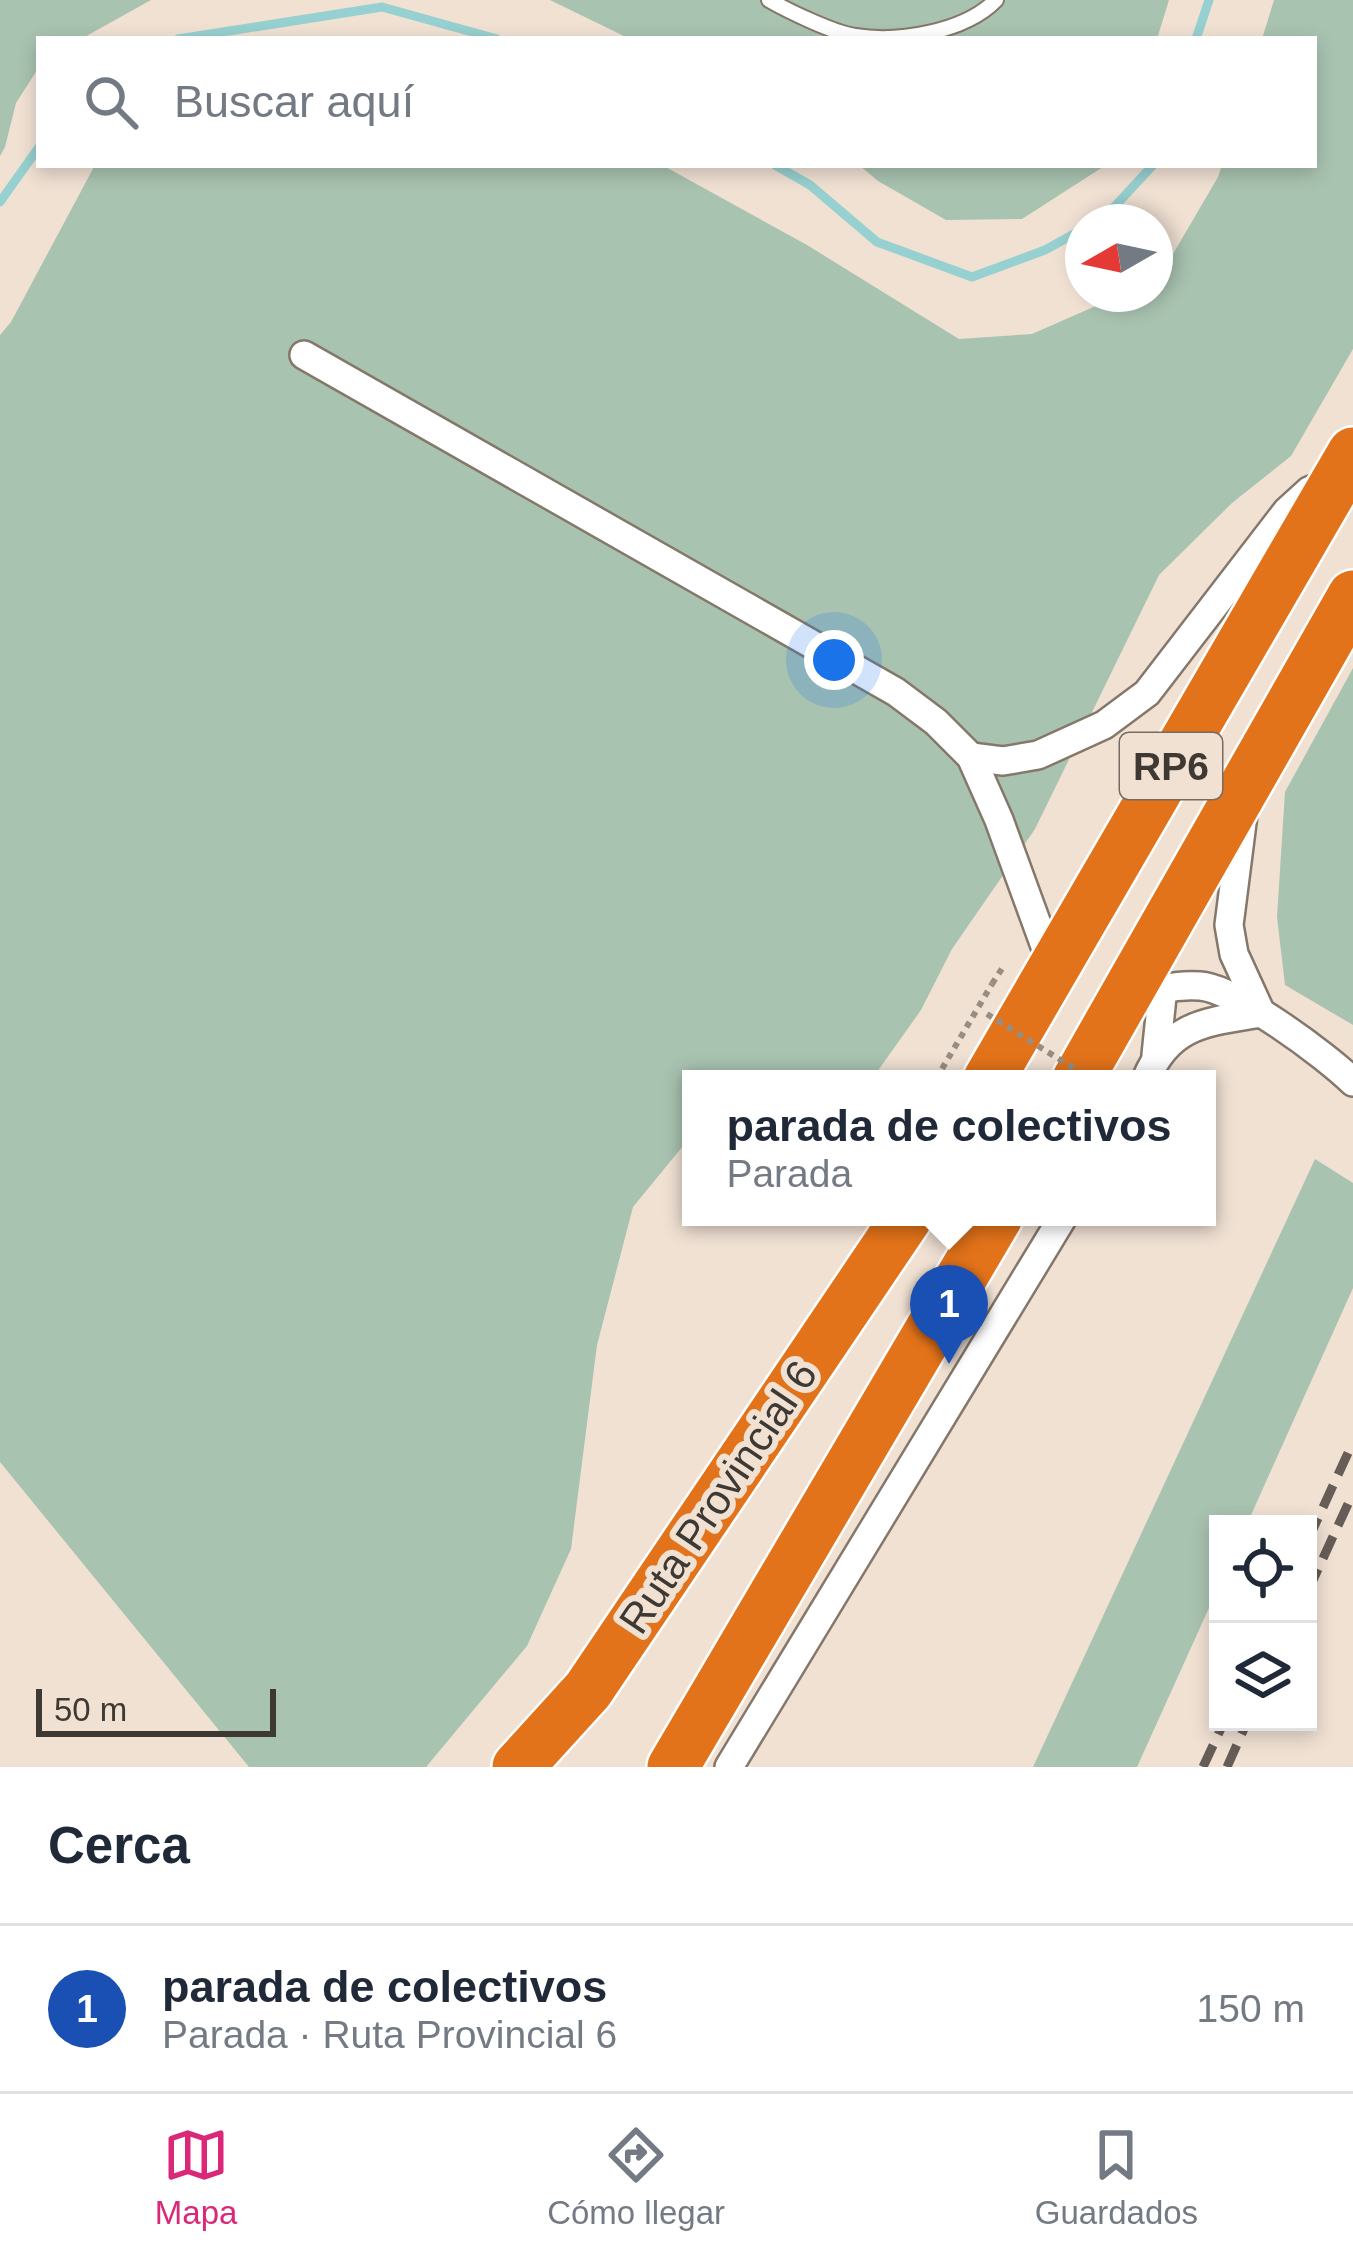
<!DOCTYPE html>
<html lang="es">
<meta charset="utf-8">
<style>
:root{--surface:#fff;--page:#f6f6f7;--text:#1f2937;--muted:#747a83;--line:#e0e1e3;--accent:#db2777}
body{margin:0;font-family:Helvetica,sans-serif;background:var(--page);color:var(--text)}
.controls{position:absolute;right:36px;bottom:36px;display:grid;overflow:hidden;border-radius:0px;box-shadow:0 6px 18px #0003}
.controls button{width:108px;height:108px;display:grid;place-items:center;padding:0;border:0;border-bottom:3px solid var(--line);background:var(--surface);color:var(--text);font:60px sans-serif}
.compass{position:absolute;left:1065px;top:204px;width:108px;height:108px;border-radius:50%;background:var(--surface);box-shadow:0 6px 18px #0003;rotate:261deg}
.scale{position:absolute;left:36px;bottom:30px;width:240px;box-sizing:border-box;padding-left:12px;border:6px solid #3f3934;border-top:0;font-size:33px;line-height:42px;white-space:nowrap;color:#3f3934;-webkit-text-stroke:9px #f0e1d3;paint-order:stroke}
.you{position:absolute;left:834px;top:660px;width:42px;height:42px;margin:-30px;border:9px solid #fff;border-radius:50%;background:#1a73e8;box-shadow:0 0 0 18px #1a73e833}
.badge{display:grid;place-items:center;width:78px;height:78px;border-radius:50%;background:var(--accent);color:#fff;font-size:39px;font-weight:700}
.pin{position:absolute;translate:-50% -99px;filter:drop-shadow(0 3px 6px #0008)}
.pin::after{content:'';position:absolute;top:63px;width:42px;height:36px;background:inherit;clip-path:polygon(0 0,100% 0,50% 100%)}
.popup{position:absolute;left:682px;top:1070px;width:534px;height:156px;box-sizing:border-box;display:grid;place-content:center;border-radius:0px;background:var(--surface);filter:drop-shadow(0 3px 9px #0005);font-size:39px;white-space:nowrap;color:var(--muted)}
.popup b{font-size:45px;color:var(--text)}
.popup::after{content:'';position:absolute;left:50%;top:100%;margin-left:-24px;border:24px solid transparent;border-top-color:var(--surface)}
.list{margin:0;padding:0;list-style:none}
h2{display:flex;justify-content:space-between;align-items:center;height:156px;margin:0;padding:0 48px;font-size:51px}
h2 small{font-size:39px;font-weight:400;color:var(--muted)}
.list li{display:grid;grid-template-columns:78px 1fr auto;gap:36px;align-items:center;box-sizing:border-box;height:168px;padding:0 48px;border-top:3px solid var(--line)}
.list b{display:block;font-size:45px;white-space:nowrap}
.list p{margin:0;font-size:39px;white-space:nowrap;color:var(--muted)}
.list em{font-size:39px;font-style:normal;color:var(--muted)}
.icon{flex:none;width:66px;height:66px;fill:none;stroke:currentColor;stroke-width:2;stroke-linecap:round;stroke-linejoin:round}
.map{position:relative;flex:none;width:1353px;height:1767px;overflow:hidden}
.search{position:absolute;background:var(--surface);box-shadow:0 6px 18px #0003;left:36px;right:36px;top:36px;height:132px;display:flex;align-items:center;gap:30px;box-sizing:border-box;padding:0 42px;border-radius:0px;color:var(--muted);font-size:45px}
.sheet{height:324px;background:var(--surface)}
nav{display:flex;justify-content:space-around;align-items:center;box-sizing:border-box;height:168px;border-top:3px solid var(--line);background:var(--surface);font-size:33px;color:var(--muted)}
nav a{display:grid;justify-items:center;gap:6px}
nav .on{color:var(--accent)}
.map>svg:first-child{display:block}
.green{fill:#a9c3b1}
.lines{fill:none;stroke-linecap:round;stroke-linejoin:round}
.stream{stroke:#97d0d0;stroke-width:9}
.lane-casing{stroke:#85786b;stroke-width:18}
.street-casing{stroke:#85786b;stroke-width:32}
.highway-casing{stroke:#fff;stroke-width:56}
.path{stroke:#978d83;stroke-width:6;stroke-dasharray:6 6;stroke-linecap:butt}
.lane{stroke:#fff;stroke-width:14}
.street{stroke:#fff;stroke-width:27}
.highway{stroke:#e3731a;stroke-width:51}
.rail{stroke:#655d56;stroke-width:9;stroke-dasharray:24 12;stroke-linecap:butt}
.path-bridge{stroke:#978d83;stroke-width:6;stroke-dasharray:6 6;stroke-linecap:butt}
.labels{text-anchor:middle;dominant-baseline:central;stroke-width:12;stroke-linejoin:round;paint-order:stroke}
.shield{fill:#f0e1d3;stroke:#746b64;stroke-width:3}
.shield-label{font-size:39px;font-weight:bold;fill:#3f3934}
.street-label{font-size:42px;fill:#3f3934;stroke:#f0e1d3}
</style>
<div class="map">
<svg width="1353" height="1767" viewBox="0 0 1353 1767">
<rect width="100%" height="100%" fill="#f0e1d3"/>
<g class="green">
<path d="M0,0h151l-70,39h-42v28l-23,36 -11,44 -5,9z"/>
<path d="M550,0h619l-12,39h-527z"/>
<path d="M1274,0h79v349l-62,107 -59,47 -73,72 -124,254 -83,120 -31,61 -49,69h-181v68l-8,-1 -50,61 -36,138 -26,204 -44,97 -101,121h-177l-249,-305v-1127l11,-13 84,-157h567l145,80 152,94 73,-5 91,-40h32v-14l4,-2 59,-101 4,-12h92v-126h-52z"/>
<path d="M859,165h247l-84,54 -76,1 -68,-39z"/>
<path d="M1353,668v357l-68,-40 -8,-68 8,-125z"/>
<path d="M1315,1159l38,24v105l-106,236h-29v64l-81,179h-104z"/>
</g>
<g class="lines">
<g class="stream">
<path d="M178,39l204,-32 115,32"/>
<path d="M1196,39l13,-39"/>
<path d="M775,165l35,20 67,57 95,35 73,-27 38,-21"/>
<path d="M0,202l39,-55"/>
<path d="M1095,222l11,-6 47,-51"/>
</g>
<defs>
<path id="lane" d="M769,0c19,11 65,33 86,36 43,7 110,-4 141,-36"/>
<g id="street">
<path d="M304,355l592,337 40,30 35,35 28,63 54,148"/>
<path d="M971,757l32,4 35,-6 66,-30 43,-32 140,-182 22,-20 14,-6"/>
<path d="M1243,815l-14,110 5,29 27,59"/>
<path d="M1126,1002c27,-11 45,-18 74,-16 35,2 127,70 153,96"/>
<path d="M1156,1055l7,-68"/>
<path d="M1146,1079c24,-56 61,-57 115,-66"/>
<path d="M729,1767l334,-550"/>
</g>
<g id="highway">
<path d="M989,1079l364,-626"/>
<path d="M1078,1079l275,-483"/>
<path d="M518,1767l70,-77 319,-473"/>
<path d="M673,1767l324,-550"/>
</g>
</defs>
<use href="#lane" class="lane-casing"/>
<use href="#street" class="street-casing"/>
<use href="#highway" class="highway-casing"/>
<g class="path">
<path d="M992,984l11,-17"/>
<path d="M936,1079l56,-95"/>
</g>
<use href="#lane" class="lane"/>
<use href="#street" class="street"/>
<use href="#highway" class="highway"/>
<g class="rail">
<path d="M1308,1540l45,-98"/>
<path d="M1308,1591l45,-98"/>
<path d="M1203,1767l21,-45"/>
<path d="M1227,1767l20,-45"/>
</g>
<path class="path-bridge" d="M987,1014l104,65"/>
</g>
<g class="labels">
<rect class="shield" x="1120" y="733" width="102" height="66" rx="9"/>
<g class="shield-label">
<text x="1171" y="766">RP6</text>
</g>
<g class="street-label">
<text transform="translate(718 1497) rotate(-56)">Ruta Provincial 6</text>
</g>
</g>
</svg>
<div class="controls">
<button><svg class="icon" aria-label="locate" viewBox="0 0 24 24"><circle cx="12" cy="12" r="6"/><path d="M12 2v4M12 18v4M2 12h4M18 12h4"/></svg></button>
<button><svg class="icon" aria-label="layers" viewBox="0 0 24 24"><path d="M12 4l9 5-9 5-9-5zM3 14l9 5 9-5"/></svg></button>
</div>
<svg class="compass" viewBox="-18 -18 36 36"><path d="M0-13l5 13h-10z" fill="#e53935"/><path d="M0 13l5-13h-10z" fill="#747a83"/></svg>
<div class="scale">50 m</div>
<div class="you"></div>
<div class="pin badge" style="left:949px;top:1364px;background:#1a4fb4">1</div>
<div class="popup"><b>parada de colectivos</b>Parada</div>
<div class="search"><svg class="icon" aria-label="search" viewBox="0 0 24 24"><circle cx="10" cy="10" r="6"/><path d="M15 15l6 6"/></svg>Buscar aquí</div>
</div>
<section class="sheet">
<h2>Cerca<small></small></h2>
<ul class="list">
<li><span class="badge" style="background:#1a4fb4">1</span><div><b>parada de colectivos</b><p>Parada · Ruta Provincial 6</p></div><em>150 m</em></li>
</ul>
</section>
<nav>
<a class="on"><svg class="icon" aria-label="map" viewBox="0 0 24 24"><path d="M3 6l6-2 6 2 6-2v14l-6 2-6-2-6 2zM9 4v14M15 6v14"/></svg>Mapa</a>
<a><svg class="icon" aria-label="directions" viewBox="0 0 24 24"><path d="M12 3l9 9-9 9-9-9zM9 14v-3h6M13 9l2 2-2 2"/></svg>Cómo llegar</a>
<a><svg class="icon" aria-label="saved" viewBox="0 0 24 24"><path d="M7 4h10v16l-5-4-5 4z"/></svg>Guardados</a>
</nav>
